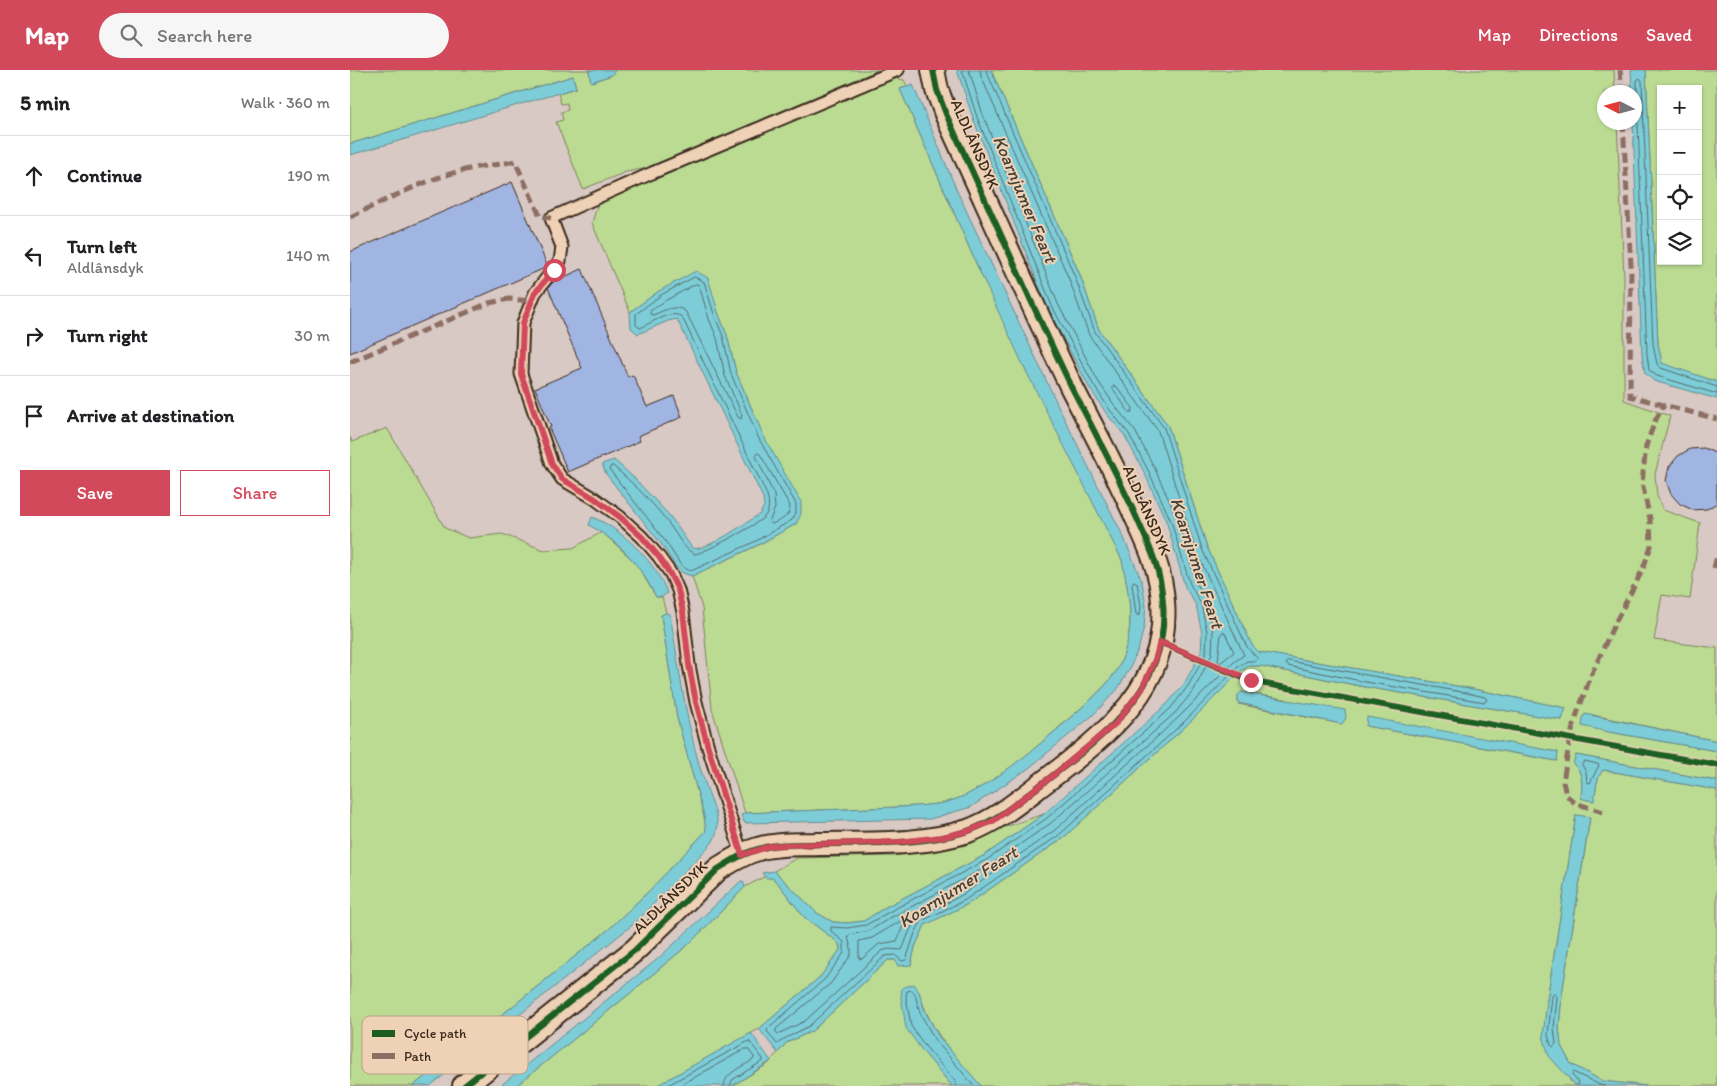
<!DOCTYPE html>
<meta charset="utf-8">
<style>
:root{--surface:#fff;--page:#f6f6f6;--text:#202124;--muted:#757577;--line:#e0e0e0;--accent:#d1495b}
body{margin:0;font-family:Itim,sans-serif;background:var(--page);color:var(--text)}
.controls{position:absolute;right:15px;top:15px;display:grid;overflow:hidden;border-radius:0px;box-shadow:0 1px 4px #0004}
.controls button{width:45px;height:45px;display:grid;place-items:center;padding:0;border:0;border-bottom:1px solid var(--line);background:var(--surface);color:var(--text);font:25px sans-serif}
.compass{position:absolute;left:1247px;top:15px;width:45px;height:45px;border-radius:50%;background:var(--surface);box-shadow:0 1px 4px #0004;rotate:276deg}
.stop{position:absolute;width:15px;height:15px;margin:-11px;border:4px solid #d1495b;border-radius:50%;background:#fff}
.stop.end{background:#d1495b;border-color:#fff;box-shadow:0 1px 5px #0008}
.list{margin:0;padding:0;list-style:none}
h2{display:flex;justify-content:space-between;align-items:center;height:65px;margin:0;padding:0 20px;font-size:21px}
h2 small{font-size:16px;font-weight:400;color:var(--muted)}
.list li{display:grid;grid-template-columns:32px 1fr auto;gap:15px;align-items:center;box-sizing:border-box;height:80px;padding:0 20px;border-top:1px solid var(--line)}
.list b{display:block;font-size:19px;white-space:nowrap}
.list p{margin:0;font-size:16px;white-space:nowrap;color:var(--muted)}
.list em{font-size:16px;font-style:normal;color:var(--muted)}
.actions{display:flex;gap:10px;padding:15px 20px}
.actions a{flex:1;padding:11px 0;border:1px solid var(--accent);border-radius:0px;text-align:center;font-size:18px;color:var(--accent)}
.actions .main{background:var(--accent);color:#fff}
.icon{flex:none;width:28px;height:28px;fill:none;stroke:currentColor;stroke-width:2;stroke-linecap:round;stroke-linejoin:round}
.map{position:relative;flex:none;width:1367px;height:1016px;overflow:hidden}
header{display:flex;align-items:center;gap:30px;box-sizing:border-box;height:70px;padding:0 25px;background:var(--accent);color:#fff}
header strong{font-size:24px}
nav{display:flex;gap:28px;margin-inline-start:auto;font-size:18px}
.search{width:350px;height:45px;background:var(--page);display:flex;align-items:center;gap:12px;box-sizing:border-box;padding:0 18px;border-radius:28px;color:var(--muted);font-size:19px}
main{display:flex}
aside{flex:1;background:var(--surface)}
.map>svg:first-child{display:block}
.green{fill:#bbdb93;stroke:#7b8258;fill-rule:evenodd}
.water{fill:#7dcdd9;stroke:#638c8e}
.pier{fill:#d8c9c4}
.lines{fill:none;stroke-linecap:round;stroke-linejoin:round}
.shore{stroke:#556b69;stroke-width:1}
.building{fill:#a1b5e3;stroke:#3b2a1e}
.lane-casing{stroke:#3b2a1e;stroke-width:15}
.street-casing{stroke:#3b2a1e;stroke-width:26}
.lane{stroke:#efd2b6;stroke-width:11}
.street{stroke:#efd2b6;stroke-width:22}
.quiet{stroke:#8d6e63;stroke-width:5;stroke-dasharray:10 5;stroke-linecap:butt}
.cycleway-casing{stroke:#efd2b6;stroke-width:9}
.cycleway{stroke:#1b5e20;stroke-width:6}
.route{stroke:#d1495b;stroke-width:6}
.labels{text-anchor:middle;dominant-baseline:central;stroke-width:4;stroke-linejoin:round;paint-order:stroke}
.street-label{font-size:16px;fill:#3b2a1e;stroke:#efd2b6}
.water-label{font-size:18px;font-style:italic;fill:#45423a;stroke:#efd2b6}
.key{fill:#efd2b6;stroke:#b9a088;stroke-width:1}
.key-label{font-size:14px;fill:#3b2a1e}
</style>
<header>
<strong>Map</strong>
<div class="search"><svg class="icon" aria-label="search" viewBox="0 0 24 24"><circle cx="10" cy="10" r="6"/><path d="M15 15l6 6"/></svg>Search here</div>
<nav><a>Map</a><a>Directions</a><a>Saved</a></nav>
</header>
<main>
<aside>
<h2>5 min<small>Walk · 360 m</small></h2>
<ul class="list">
<li><svg class="icon" aria-label="ahead" viewBox="0 0 24 24"><path d="M12 20V5M6 11l6-6 6 6"/></svg><div><b>Continue</b></div><em>190 m</em></li>
<li><svg class="icon" aria-label="left" viewBox="0 0 24 24"><path d="M17 20v-9H6M10 6l-5 5 5 5"/></svg><div><b>Turn left</b><p>Aldlânsdyk</p></div><em>140 m</em></li>
<li><svg class="icon" aria-label="right" viewBox="0 0 24 24"><path d="M7 20v-9h11M14 6l5 5-5 5"/></svg><div><b>Turn right</b></div><em>30 m</em></li>
<li><svg class="icon" aria-label="arrive" viewBox="0 0 24 24"><path d="M6 21V4h12l-3 4 3 4H6"/></svg><div><b>Arrive at destination</b></div></li>
</ul>
<div class="actions"><a class="main">Save</a><a>Share</a></div>
</aside>
<div class="map">
<svg width="1367" height="1016" viewBox="0 0 1367 1016">
<rect width="100%" height="100%" fill="#d8c9c4"/>
<filter id="ink" filterUnits="userSpaceOnUse"><feTurbulence type="fractalNoise" baseFrequency=".02" numOctaves="2"/><feDisplacementMap in="SourceGraphic" scale="10" xChannelSelector="R" yChannelSelector="G"/><feConvolveMatrix kernelMatrix="1 2 1 2 8 2 1 2 1" color-interpolation-filters="sRGB"/></filter>
<g filter="url(#ink)">
<g class="green">
<path d="M0,0h242l-3,1 2,11 21,-7 3,-5h263l-230,98 -22,4 -43,17 -27,-67 7,-2 -2,-8 7,-2 -1,-7 -6,1 -3,-11 18,-5 -3,-12 -223,68z"/>
<path d="M641,0h623l1,22h-11v30l13,1 7,154v123l46,16 -15,58 2,22 6,14 37,13 -10,76 -28,-4 -8,45 63,8v93l-124,-26 16,17 108,19v30l-141,-26 -3,9c11,9 9,21 8,34l12,3c3,-10 3,-23 10,-31l114,20v296h-70l-45,-5 -31,-17 -10,-18 -2,-18 3,-34 28,-176 -14,-3 -29,185 23,81 6,5h-595c-27,-31 -50,-53 -62,-94l2,57 31,37h-220l36,-22 18,-21 26,-12 76,-71h7l16,5 4,-18 10,-22 43,-21 94,-65 125,-114 55,-55 7,-4h12l104,21 197,33 3,-12 -97,-20 -210,-36 -7,-7 -44,-98 -39,-121 -69,-96 -19,-55zM891,622l44,7 57,25 -104,-20v-9zM1016,656l192,26 -1,8 -1,1z"/>
<path d="M1296,0h71v312l-55,-18 -4,-20zM1311,19h37v172h-37z"/>
<path d="M543,8l11,2 3,6 -7,3 79,181 143,290c6,30 13,60 3,90 -2,8 -6,18 -11,24 -11,16 -26,28 -40,40 -31,28 -90,81 -131,89 -24,4 -49,4 -72,5 -42,2 -84,3 -126,5l-33,-104 -10,-101 -10,-32 64,-30 40,-22 -32,-87 -28,-65 -9,-37 -8,-20 -60,-24 -29,21 -38,-89 6,-20 287,-123z"/>
<path d="M37,358l58,100 24,10 33,-4 42,16 29,-2 29,-16 34,31 20,34h6l4,16 -5,3 16,102 27,98 2,15 -56,59 -42,40 -195,156h-63v-649l2,5z"/>
<path d="M694,744l-59,41 -101,53 -20,13 -17,2 -14,-1 -16,-9 -43,-42 23,-13 96,-2 46,-7z"/>
<path d="M414,807l8,1 5,4 27,35 31,23 4,4 1,6 -19,26 -62,53 -103,57h-140l112,-91 61,-51 56,-57z"/>
</g>
<g class="water">
<path d="M242,0h23l-3,5 -21,7 -2,-11z"/>
<path d="M607,0h34l89,205 19,55 69,96 39,121 45,98 7,7 209,36 98,20 -4,12 -197,-33 -104,-21h-12l-7,4 -55,55 -125,114 -94,65 -43,21 -10,22 -4,18 -13,1 -3,-6h-7l-76,71 -26,12 -8,10 -19,-24 62,-53 19,-26 -1,-6 -4,-4 -31,-23 -27,-35 -5,-4h-6l-4,-5 12,-2 43,42 16,9 14,1 17,-2 20,-13 101,-53 59,-41 123,-110 17,-20 17,-31 1,-20 -6,-28 -11,-18 -18,-64 -22,-49 -20,-38 -19,-23 -17,-26 -41,-78 -75,-191z"/>
<path d="M1281,0h15l12,274 4,19 55,19v17l-63,-18 -9,-8 -3,-18 -9,-232 1,-31h-2z"/>
<path d="M223,6l3,12c-76,21 -150,46 -226,67v-11z"/>
<path d="M563,15l44,106 105,223 62,124 18,44 4,24 -2,21 -5,20 -9,21 -13,22 -25,26 -63,52 -58,39 -41,12 -183,4 -3,-1 -3,-7 4,-2c42,-2 84,-3 126,-5 23,-1 48,-1 72,-5 41,-8 102,-63 134,-91 13,-12 27,-23 37,-38 5,-6 9,-16 11,-24 10,-30 3,-60 -3,-90l-98,-193 -45,-97 -79,-181z"/>
<path d="M346,201l12,7 11,37 8,20 9,37 28,65 37,65v12l-5,10 -40,22 -64,30 -9,-3 -7,-6 -14,-22 -56,-71 -4,-10 12,-4 18,16 38,40 22,32c12,5 55,-26 68,-34l4,-8 -1,-8 -86,-179 -9,2 -30,13 -7,-6 -1,-16 29,-21z"/>
<path d="M242,447c29,11 65,46 75,76l-5,4h-6c-17,-33 -34,-53 -67,-72z"/>
<path d="M316,543l4,1c10,59 17,119 37,175 6,20 17,34 5,54l-76,79 -206,164h-17l195,-156 42,-40 56,-59 -2,-15 -27,-98 -16,-103z"/>
<path d="M891,622l104,18 1,8 -4,6 -104,-21v-8z"/>
<path d="M1235,644l132,27v10l-108,-19 -27,-6 1,-8z"/>
<path d="M1017,647l191,35 -1,9 -191,-35z"/>
<path d="M1226,685l141,26v9l-114,-20c-7,8 -7,20 -9,31l-11,-2 -2,-1c1,-13 3,-26 -8,-34z"/>
<path d="M1226,745l14,2 -28,177 -3,34 2,18 10,18 31,17 44,5h-70l-27,-30 -6,-20 4,-36z"/>
<path d="M391,811h2l2,6 -56,57 -61,51 -112,91h-16l160,-129z"/>
<path d="M564,914l5,8 6,19 14,26 42,49h-29l-31,-37 -15,-21 -5,-31 1,-9z"/>
<path d="M401,963l20,28 -39,25h-76z"/>
</g>
<path class="pier" d="M847,585l45,19 -5,4 -43,-18z"/>
<g class="lines">
<g class="shore">
<path d="M612,0l15,47 75,189 41,78 17,26 19,24 20,38 22,49 19,63 11,20 6,28 -1,22 -18,32 -17,22 -124,110 -59,41 -101,54 -21,12 -19,3 -16,-1v4l13,11v11l-19,26 -57,49 -1,3 10,13 7,-5 25,-13 76,-70 10,-1 7,6 4,-1 9,-27 7,-12 43,-21 94,-65 125,-113 54,-55 9,-6h9l2,-2 -11,-12 -45,-98 -38,-121 -69,-96 -20,-55 -89,-207"/>
<path d="M619,0l14,45 75,189 40,77 17,25 20,25 20,38 22,49 19,64 11,20 6,30 -1,22 -18,36 -19,23 -124,110 -61,42 -100,53 -21,13 -20,4 -1,2 3,11v7l-20,28 -55,46v3l2,2 27,-13 77,-70 6,-2 14,1 8,-20 8,-13 7,-5 12,-4 25,-13 93,-65 124,-113 55,-55 10,-7 -48,-104 -38,-120 -69,-96 -20,-56 -88,-203 -1,-6"/>
<path d="M1284,26l3,-4v-12l3,-2 2,3 11,263 4,20 4,4 56,19"/>
<path d="M1284,48l4,6 9,230 2,16 8,6 60,18"/>
<path d="M345,207l9,5 11,35 8,19 8,38 28,65 37,65v9l-4,7 -38,22 -63,29 -5,-2 -6,-5 -14,-22 -57,-73 2,-3h2c22,19 45,41 61,65 6,9 11,19 21,23 9,-1 62,-29 69,-37 6,-6 5,-14 3,-22l-85,-178c-11,-8 -31,6 -42,11l-4,-3v-11l25,-19z"/>
<path d="M346,214l3,1 10,34 8,19 8,38 17,39 -1,4 -3,-2 -52,-105c-10,-9 -23,-1 -33,3l-3,-1v-3l15,-10z"/>
<path d="M764,316l3,1 16,21 -1,4h-3l-16,-23z"/>
<path d="M408,383l2,1 30,52c0,11 -9,14 -18,18l-3,-2 6,-14 -1,-13 -18,-39z"/>
<path d="M784,511l3,2 4,23 -1,8 -2,2 -2,-2 -4,-30z"/>
<path d="M873,562l2,1 9,19 -14,11 -2,-2 3,-27z"/>
<path d="M939,591l178,32 18,4 2,3 -3,2 -118,-20 -78,-16 -2,-3z"/>
<path d="M1235,691l12,3 2,1 -9,18 -3,-1 -1,-10 -4,-7z"/>
<path d="M551,851h3v2l-7,18 -18,3 -17,15 -3,-1v-17l13,-3z"/>
<path d="M1205,924l2,3 -3,31 2,16 -3,3 -2,-2 -3,-10 4,-39z"/>
<path d="M316,1016l83,-45 14,18v2l-31,19 -2,6"/>
<path d="M329,1016l66,-37h3l6,8v2c-11,8 -29,13 -30,27"/>
<path d="M606,1016l-1,-5 -30,-35 -14,-20 -5,-29 1,-6 5,-1 3,4 5,19 15,27 39,46"/>
<path d="M1228,1016v-4l-6,-7 1,-3 27,13 5,1"/>
</g>
</g>
<g class="building">
<path d="M162,112l35,83 -2,3 -195,85v-101z"/>
<path d="M232,199l46,108 5,-2 14,32 27,-11 8,21 -44,19 2,5 -72,31 -19,-44 2,-1 -16,-39 47,-20 -34,-80 5,-6z"/>
<path d="M1354,378l13,6v49l-10,6 -14,1 -13,-6 -9,-10 -5,-13 3,-14 9,-11 12,-7z"/>
</g>
<g class="lines">
<defs>
<path id="lane" d="M392,785l-34,-108 -12,-45 -7,-37 -6,-53 -5,-22 -7,-16 -12,-17 -17,-20 -22,-20 -26,-19 -32,-19 -10,-15 -31,-90 2,-51 12,-30 25,-32 2,-14 -11,-29 101,-45 246,-103"/>
<path id="street" d="M114,1016l171,-136 83,-81c13,-8 25,-16 40,-20 19,-6 40,-4 61,-5 48,-1 102,2 149,-13 30,-11 54,-32 79,-51 60,-46 123,-94 116,-178 -2,-34 -15,-59 -29,-90 -19,-42 -41,-83 -62,-124 -44,-91 -84,-183 -126,-274l-9,-24 -4,-20"/>
</defs>
<use href="#lane" class="lane-casing"/>
<use href="#street" class="street-casing"/>
<use href="#lane" class="lane"/>
<use href="#street" class="street"/>
<g class="quiet">
<path d="M1270,0l2,22"/>
<path d="M1273,52l8,143 -1,131 87,23"/>
<path d="M0,147c39,-18 77,-39 119,-48 15,-4 31,-4 46,-8l25,55 11,2"/>
<path d="M0,292l139,-59 20,-4 22,2"/>
<path d="M1364,498l3,-12"/>
<path d="M1253,742l-28,-9 -9,-8 -3,-13 7,-44 7,-24 13,-36 22,-49 31,-60 8,-23 -1,-27 -8,-36 4,-37 9,-25 9,-16"/>
</g>
<defs>
<g id="cycleway">
<path d="M810,572l81,35 19,6 457,82"/>
<path d="M114,1016l171,-136 83,-81c13,-8 25,-16 40,-20 19,-6 40,-4 61,-5 48,-1 102,2 149,-13 30,-11 54,-32 79,-51 60,-46 123,-94 116,-178 -2,-34 -15,-59 -29,-90 -19,-42 -41,-83 -62,-124 -44,-91 -84,-183 -126,-274l-9,-24 -4,-20"/>
</g>
</defs>
<use href="#cycleway" class="cycleway-casing"/>
<use href="#cycleway" class="cycleway"/>
</g>
</g>
<g class="lines" filter="url(#ink)">
<path class="route" d="M204,200l-19,23 -12,30 -2,51 31,90 10,15 32,19 26,19 22,20 17,20 11,17 8,16 5,22 6,53 7,37 12,45 34,108 28,-9 13,-1 116,-3 44,-5 25,-6 25,-10 62,-47 61,-51 26,-34 14,-31 4,-16 91,38"/>
</g>
<g class="labels">
<g class="street-label">
<text transform="translate(625 74) rotate(66)">ALDLÂNSDYK</text>
<text transform="translate(797 440) rotate(66)">ALDLÂNSDYK</text>
<text transform="translate(320 827) rotate(-44)">ALDLÂNSDYK</text>
</g>
<g class="water-label">
<text transform="translate(675 129) rotate(67)">Koarnjumer Feart</text>
<text transform="translate(847 493) rotate(72)">Koarnjumer Feart</text>
<text transform="translate(608 817) rotate(-32)">Koarnjumer Feart</text>
</g>
</g>
<rect x="12" y="946" width="166" height="58" rx="8" class="key"/>
<rect x="22" y="960" width="23" height="7" fill="#1b5e20"/>
<rect x="22" y="983" width="23" height="6" fill="#8d6e63"/>
<g class="key-label">
<text x="54" y="968">Cycle path</text>
<text x="54" y="991">Path</text>
</g>
</svg>
<div class="controls">
<button>+</button>
<button>−</button>
<button><svg class="icon" aria-label="locate" viewBox="0 0 24 24"><circle cx="12" cy="12" r="6"/><path d="M12 2v4M12 18v4M2 12h4M18 12h4"/></svg></button>
<button><svg class="icon" aria-label="layers" viewBox="0 0 24 24"><path d="M12 4l9 5-9 5-9-5zM3 14l9 5 9-5"/></svg></button>
</div>
<svg class="compass" viewBox="-18 -18 36 36"><path d="M0-13l5 13h-10z" fill="#e53935"/><path d="M0 13l5-13h-10z" fill="#757577"/></svg>
<div class="stop" style="left:204px;top:200px"></div>
<div class="stop end" style="left:901px;top:610px"></div>
</div>
</main>
